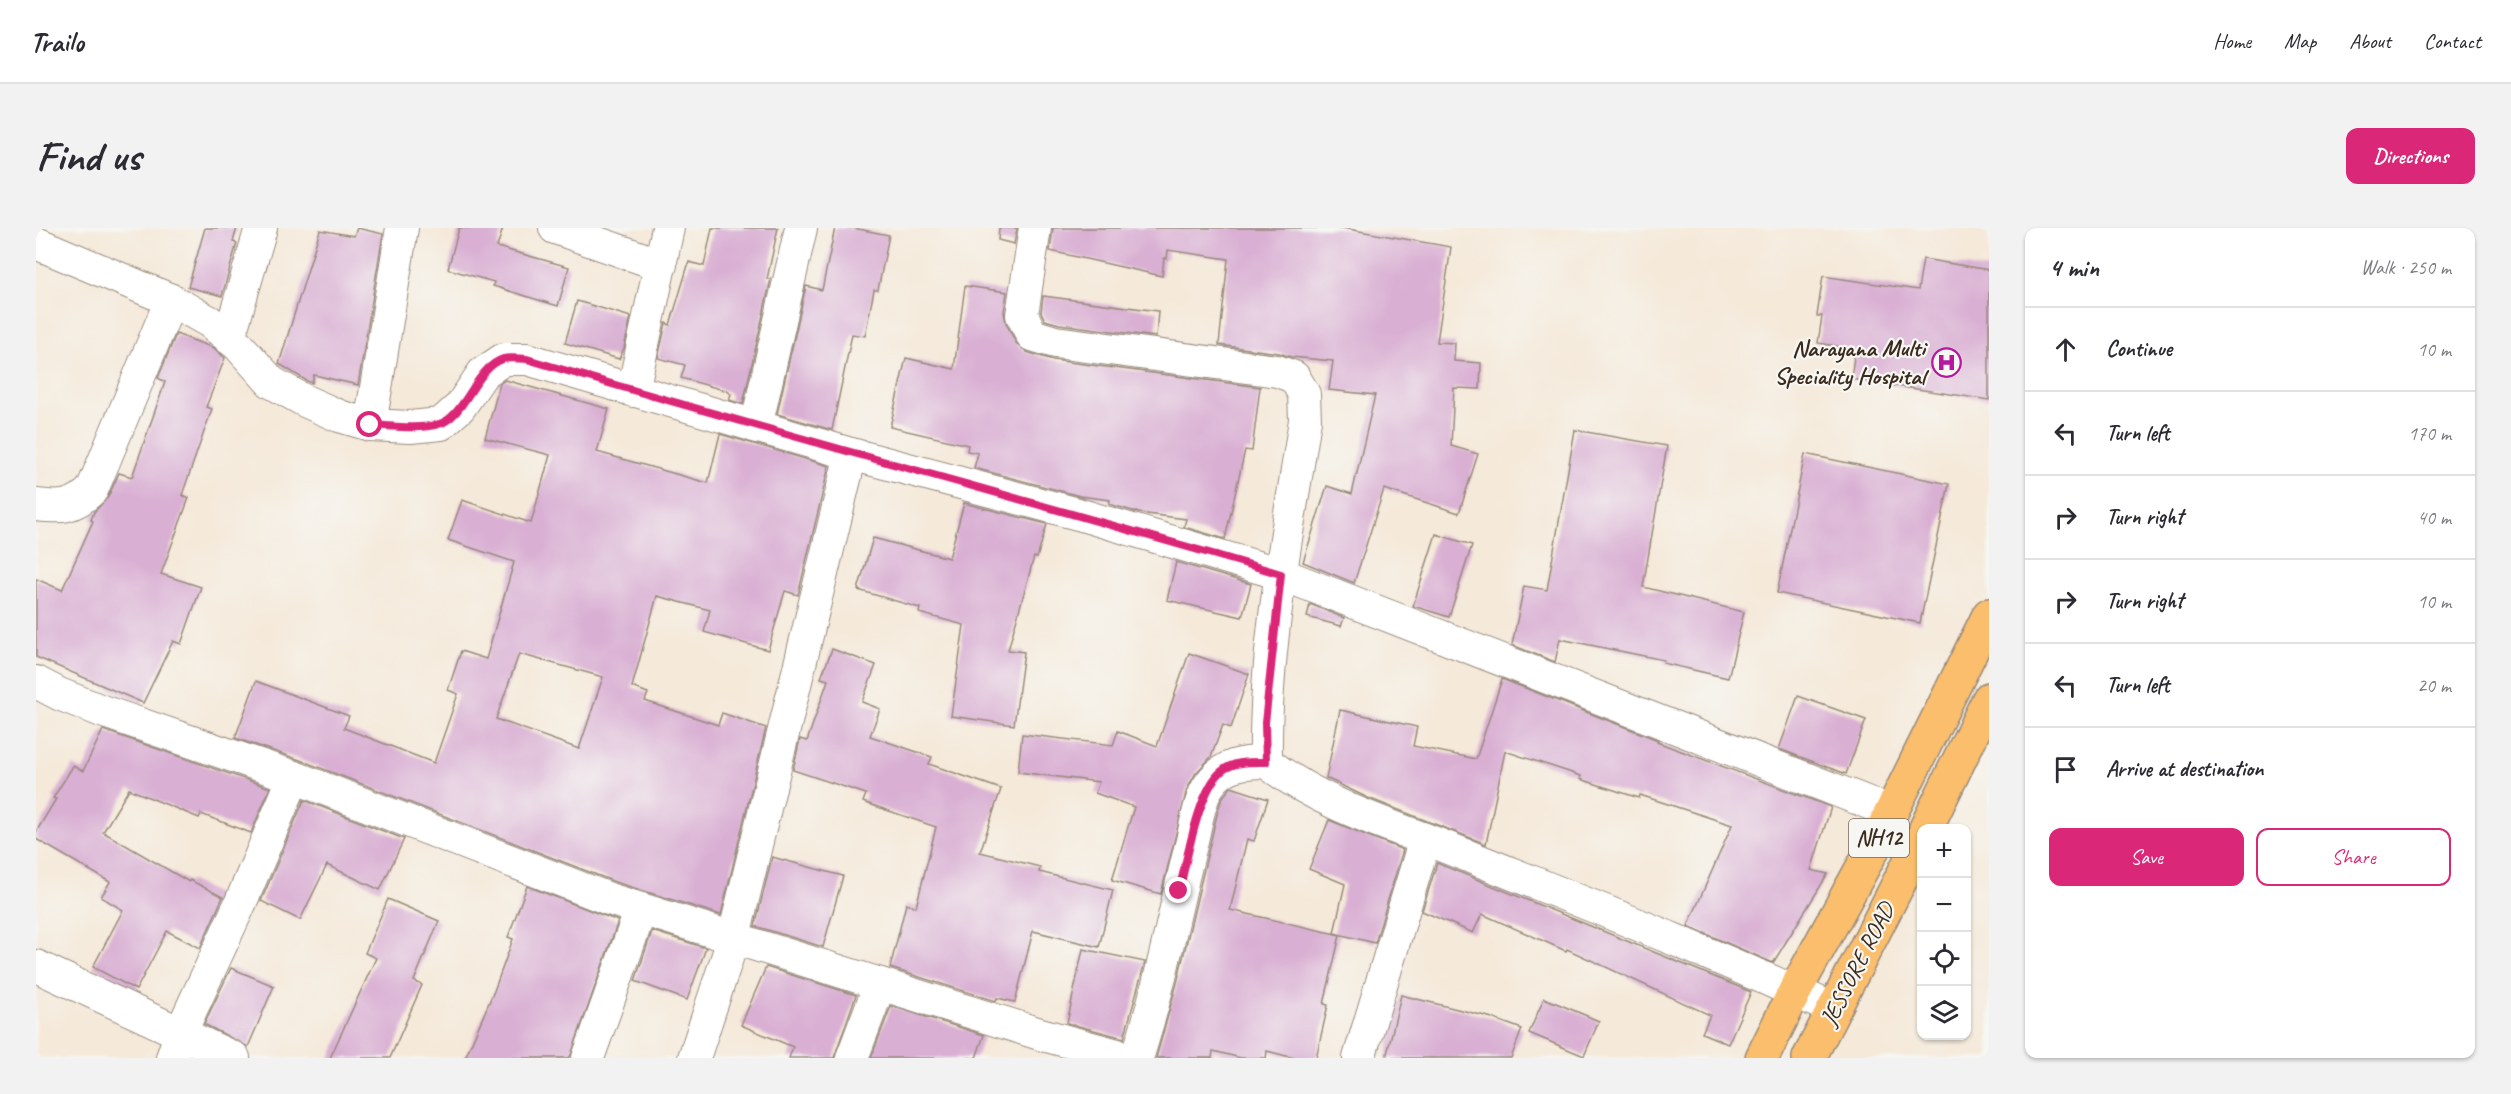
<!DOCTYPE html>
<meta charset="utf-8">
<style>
:root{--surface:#fff;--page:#f2f2f3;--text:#2b2b33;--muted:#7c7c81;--line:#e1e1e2;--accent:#db2777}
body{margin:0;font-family:Caveat,sans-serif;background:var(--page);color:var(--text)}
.controls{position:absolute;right:18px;bottom:18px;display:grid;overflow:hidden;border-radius:12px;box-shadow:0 2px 4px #0004}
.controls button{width:54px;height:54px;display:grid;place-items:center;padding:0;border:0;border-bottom:2px solid var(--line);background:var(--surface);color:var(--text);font:30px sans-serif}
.stop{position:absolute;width:18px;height:18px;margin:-14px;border:4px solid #db2777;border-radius:50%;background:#fff}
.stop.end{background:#db2777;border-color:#fff;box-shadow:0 2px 6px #0008}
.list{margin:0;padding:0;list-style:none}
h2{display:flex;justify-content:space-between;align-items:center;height:78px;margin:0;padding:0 24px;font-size:26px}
h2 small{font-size:20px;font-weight:400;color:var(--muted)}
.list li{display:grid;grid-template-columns:39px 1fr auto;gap:18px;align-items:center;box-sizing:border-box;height:84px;padding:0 24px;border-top:2px solid var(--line)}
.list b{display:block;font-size:22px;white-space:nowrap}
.list em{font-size:20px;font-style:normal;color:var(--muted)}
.actions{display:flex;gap:12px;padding:18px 24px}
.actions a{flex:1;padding:14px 0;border:2px solid var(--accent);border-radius:12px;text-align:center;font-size:21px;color:var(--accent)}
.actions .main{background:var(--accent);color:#fff}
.icon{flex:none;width:33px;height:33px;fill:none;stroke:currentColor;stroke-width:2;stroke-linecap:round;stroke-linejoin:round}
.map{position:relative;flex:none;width:1953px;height:830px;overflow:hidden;border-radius:12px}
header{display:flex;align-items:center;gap:36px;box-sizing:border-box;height:84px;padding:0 30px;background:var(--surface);border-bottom:2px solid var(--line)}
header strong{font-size:28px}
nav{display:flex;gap:33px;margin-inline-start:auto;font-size:21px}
.intro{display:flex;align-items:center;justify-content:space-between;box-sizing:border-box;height:144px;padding:0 36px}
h1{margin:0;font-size:42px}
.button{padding:15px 27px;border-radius:12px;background:var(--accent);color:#fff;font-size:21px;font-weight:700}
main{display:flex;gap:36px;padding:0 36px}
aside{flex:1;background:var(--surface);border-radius:12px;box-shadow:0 2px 4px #0004}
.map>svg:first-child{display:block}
.building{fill:#d9afd3;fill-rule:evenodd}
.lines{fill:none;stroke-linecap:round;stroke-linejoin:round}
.street-casing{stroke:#988a7c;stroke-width:34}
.highway-casing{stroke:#988a7c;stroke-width:36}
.street{stroke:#fff;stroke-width:32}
.highway{stroke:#fabe6d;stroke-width:33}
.route{stroke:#db2777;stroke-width:8}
.labels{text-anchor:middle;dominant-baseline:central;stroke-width:4.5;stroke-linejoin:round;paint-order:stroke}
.shield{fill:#f6f6f2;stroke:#73675e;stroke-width:1.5}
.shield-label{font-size:22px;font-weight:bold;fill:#3b2a1e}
.poi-label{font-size:24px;font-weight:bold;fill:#3b2a1e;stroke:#f6f6f2;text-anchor:end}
.street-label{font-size:24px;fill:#3b2a1e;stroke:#f6f6f2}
</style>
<header>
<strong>Trailo</strong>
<nav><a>Home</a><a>Map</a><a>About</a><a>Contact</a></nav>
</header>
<div class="intro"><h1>Find us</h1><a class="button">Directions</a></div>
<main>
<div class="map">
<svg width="1953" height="830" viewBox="0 0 1953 830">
<rect width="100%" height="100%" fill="#f6f6f2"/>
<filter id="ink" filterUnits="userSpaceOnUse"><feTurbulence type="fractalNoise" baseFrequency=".0167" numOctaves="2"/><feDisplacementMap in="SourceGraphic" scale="12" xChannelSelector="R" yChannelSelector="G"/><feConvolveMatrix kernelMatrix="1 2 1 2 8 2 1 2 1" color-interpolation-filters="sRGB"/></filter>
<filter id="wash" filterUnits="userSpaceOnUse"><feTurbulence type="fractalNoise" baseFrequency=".008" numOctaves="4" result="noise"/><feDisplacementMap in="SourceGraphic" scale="24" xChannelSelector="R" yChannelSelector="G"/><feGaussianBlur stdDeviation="1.35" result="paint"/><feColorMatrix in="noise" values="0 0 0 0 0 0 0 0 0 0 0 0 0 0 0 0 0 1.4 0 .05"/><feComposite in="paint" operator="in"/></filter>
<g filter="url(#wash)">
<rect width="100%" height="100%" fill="#f5e9d9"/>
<g id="blocks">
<g class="building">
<path d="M169,0h32l-4,14 4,1 -15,53 -34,-9z"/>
<path d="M321,0l26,6 -25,151 -44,-10 -2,8 -5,-2 -28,-17 41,-134 34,6z"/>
<path d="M423,0h44l-6,19 72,20 -11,39 -65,-20 1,-4 -46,-13z"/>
<path d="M676,0h66l-11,51h4l-28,125 -14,-4 2,-6 -4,-3 -46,-13 4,-13 -27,-7 8,-35 4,2 19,-63 15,4z"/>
<path d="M799,0h18l36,7 -11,55h-4l-9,46 -13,-2 -20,96 -55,-16 29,-128 16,4z"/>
<path d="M963,0h18l-3,16 -16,-4z"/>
<path d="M1017,0h289l109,19 -14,95 18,1 -1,18 27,2 -1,26 -26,-1 -3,58 27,8 -19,59 -75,-24 -30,94 -51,-21 24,-76 25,8 23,-99 -46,-5 4,-29 -42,-4 -12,-4 -60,-8 9,-86 -60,-9 -1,9 -3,-1 -2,18 -112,-25z"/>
<path d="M1887,31l66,11v130l-138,-21 4,-30 -37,-6 4,-27h-5l6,-40 95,14z"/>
<path d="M929,58l42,6 -3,20 2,11 10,20 11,9 26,8 207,27 -8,64 -7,-1 -20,89 -41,-12 2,-8 -47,-6 -30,-9 1,-4 -30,-4 -106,-28 4,-15 -11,-2 1,-6 -78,-18 16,-69 48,11z"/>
<path d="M1007,68l115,15 -2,26 -97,-13 -14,-4 -4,-8z"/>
<path d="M541,73l54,16 -7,31 -5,11 -54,-16z"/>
<path d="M140,106l38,14 11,10 -19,49 6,2 -30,86 7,3 -28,76 40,13 -20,57 -8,-3 -30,62 -107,-46v-78l26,11 31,-69 -2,-1 3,-8 14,-15 11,-24 13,4 33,-95 -7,-4z"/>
<path d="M469,152l104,29 -12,43 111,31 12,-49 109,32 -31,129 -13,-4 -17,59 -64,-18 6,-22 -53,-14 -25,91 16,6 -3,8 73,24 4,-12 44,15 -45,187 -106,-33 -315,-122 -65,-22 21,-57 93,35 -5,12 90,35 24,-69 -10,-4 13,-39 25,8 28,-97 -66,-22 14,-40 69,23 19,-68 -65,-17 15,-55zM483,426l84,23 -24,72 -83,-30z"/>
<path d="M1539,202l92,16 -24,141 101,25 -16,66 -65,-15 1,-3 -104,-21 -5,23 -43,-17 12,-59 23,4z"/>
<path d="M1769,226l144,30 -29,139 -143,-30z"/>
<path d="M928,275l83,21 -10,34 -3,-1 -26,93 16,2 -10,73 -63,-9 13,-91 -45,-12 1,-5 -62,-18 15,-52 76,20z"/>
<path d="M1400,306l36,11 -23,72 -36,-11z"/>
<path d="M1140,334l75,22 -9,33 -75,-17z"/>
<path d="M1274,376l34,14 -3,8 -34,-9z"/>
<path d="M796,421l44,16 -14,37 18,7 -10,27 62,21 -3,7 72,25 -21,63 60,15 -1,5 74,18 -14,57 -66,-16 -18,71 -18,-4 -1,3 -106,-33 16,-64 10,3 20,-80 -73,-25 3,-8 -73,-24 7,-31 7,2 21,-61 -7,-2z"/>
<path d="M1153,425l60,21 -18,54 -8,-3 -12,32 -15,16 -9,16 -26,105 -49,-14 22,-73 -39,-14 4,-11 -81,-10 4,-38 91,11 5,-14 39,15z"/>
<path d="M1466,451l156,61 -1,2 174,65 -20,63 17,4 -55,89 -85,-37 44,-101 -92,-30 -1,3 -59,-19 1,-3 -76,-25 -19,93 -118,-46 -42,-20 14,-68 77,17 -4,19 63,13z"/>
<path d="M1762,468l68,24 -20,54 -67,-25z"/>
<path d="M67,502l167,58 -19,45 -50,-19 -2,4 -70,-29 -26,43 86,50 1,-2 33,17 -23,51 -33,-17 -31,59 -43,-23 30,-57 -22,-13 9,-15 -74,-43v-7l20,-33 -3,-1 20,-32 10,5z"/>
<path d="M1195,559l37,12 -14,42 -7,-2 -17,71 110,25 -16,69 4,1 -12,53h-22l-27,-7 -1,7h-25l-28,-7 -1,7h-56l21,-75 41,-173 4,-12z"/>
<path d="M268,572l100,39 -24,51 -53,-25 -27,55 -39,-19z"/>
<path d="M1293,592l74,30 -28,93 -41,-10 11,-49 -36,-15z"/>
<path d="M736,629l71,19 -20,71 -68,-21z"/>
<path d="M1401,635l314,129 -23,52 -26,-11 8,-18 -143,-66 -1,2 -84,-37 -9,19 -51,-22z"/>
<path d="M491,658l91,35 -47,134 -2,3h-104l29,-67 19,-52 -5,-2z"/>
<path d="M352,671l51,22 -25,60 8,4 -32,73h-60l46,-100 -11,-5z"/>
<path d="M616,703l54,17 -19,52 -52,-19z"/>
<path d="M1047,721l62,13 -21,76 -57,-15z"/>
<path d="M730,739l90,28 -22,63h-45l4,-11 -52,-22z"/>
<path d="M195,740l43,18 -26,61 -44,-23z"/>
<path d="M1365,767l88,22 33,12 -11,29h-125z"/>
<path d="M1508,770l55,23 -15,35 -55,-23z"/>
<path d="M855,778l93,29 -8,23h-105z"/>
</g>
</g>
</g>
<g filter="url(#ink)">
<use href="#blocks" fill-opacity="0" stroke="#988a7c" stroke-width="1.5"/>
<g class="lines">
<defs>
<g id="street">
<path d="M519,0l106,37"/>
<path d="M999,0l-13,87 10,20 23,7 222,29 17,6 10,17 1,26c-17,111 -41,229 -39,342 62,47 127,63 197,92 124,50 249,99 370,155"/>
<path d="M0,15l135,57 39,22 29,24 32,36 34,19 34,15 31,9 40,2 31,-3 19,-17 23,-34 21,-14h23l324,95"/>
<path d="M193,110l32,-110"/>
<path d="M597,163l35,-163"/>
<path d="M334,197l32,-197"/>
<path d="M720,199l45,-199"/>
<path d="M0,277c25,3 37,3 56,-15l79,-190"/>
<path d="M0,454l23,12 43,17 192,66 315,122 431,135 88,24"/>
<path d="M0,738l198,92"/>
<path d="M136,830l8,-24 60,-130 54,-127"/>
<path d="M552,830l53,-149"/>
<path d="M658,830l39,-118 118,-486 227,60 203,60 611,238"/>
<path d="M816,830l28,-74"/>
<path d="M1101,830c23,-70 36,-142 54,-213 4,-16 9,-49 19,-61 14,-20 33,-22 56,-22"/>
<path d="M1323,830l66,-219"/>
</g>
<g id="highway">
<path d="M1890,600l63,-129"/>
<path d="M1726,830l33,-67 81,-148 113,-228"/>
<path d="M1773,830l113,-220"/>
</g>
</defs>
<use href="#street" class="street-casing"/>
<use href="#highway" class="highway-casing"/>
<use href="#street" class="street"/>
<use href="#highway" class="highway"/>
</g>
</g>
<g class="lines" filter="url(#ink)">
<path class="route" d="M334,197c22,1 48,5 69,-1 26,-7 36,-56 64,-65 7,-2 17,0 24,0 250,75 503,141 754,215l-16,149 1,39c-15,0 -32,-1 -44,9 -24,19 -35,90 -43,120"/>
</g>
<defs>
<symbol id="hospital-ring" viewBox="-11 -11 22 22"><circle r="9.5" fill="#f6f6f2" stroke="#b5179e" stroke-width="1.5"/><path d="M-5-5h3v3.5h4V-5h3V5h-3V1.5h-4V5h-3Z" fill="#b5179e"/></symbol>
</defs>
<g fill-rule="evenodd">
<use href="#hospital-ring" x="1894" y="118" width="33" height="33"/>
</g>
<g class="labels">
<rect class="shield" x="1813" y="591" width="60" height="38" rx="4.5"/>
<g class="shield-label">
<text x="1843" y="610">NH12</text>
</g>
<g class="poi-label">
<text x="1889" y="120">Narayana Multi<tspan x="1889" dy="28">Speciality Hospital</tspan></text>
</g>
<g class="street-label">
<text transform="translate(1821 736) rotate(-63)">JESSORE ROAD</text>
</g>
</g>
</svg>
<div class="controls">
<button>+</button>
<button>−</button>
<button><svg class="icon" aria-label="locate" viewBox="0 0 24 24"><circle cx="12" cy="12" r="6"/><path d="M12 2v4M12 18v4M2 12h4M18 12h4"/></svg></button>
<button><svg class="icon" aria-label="layers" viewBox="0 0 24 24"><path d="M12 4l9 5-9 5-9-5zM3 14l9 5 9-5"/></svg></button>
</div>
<div class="stop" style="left:334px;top:197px"></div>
<div class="stop end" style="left:1143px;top:663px"></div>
</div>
<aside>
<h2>4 min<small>Walk · 250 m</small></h2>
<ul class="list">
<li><svg class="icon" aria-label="ahead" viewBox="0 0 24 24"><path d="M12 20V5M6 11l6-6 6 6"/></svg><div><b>Continue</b></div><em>10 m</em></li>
<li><svg class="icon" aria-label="left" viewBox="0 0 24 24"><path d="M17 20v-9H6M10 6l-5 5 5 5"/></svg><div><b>Turn left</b></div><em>170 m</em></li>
<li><svg class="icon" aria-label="right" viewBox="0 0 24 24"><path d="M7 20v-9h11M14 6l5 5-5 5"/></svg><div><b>Turn right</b></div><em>40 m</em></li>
<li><svg class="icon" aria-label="right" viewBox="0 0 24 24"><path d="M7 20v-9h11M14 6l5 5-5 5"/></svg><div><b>Turn right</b></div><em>10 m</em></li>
<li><svg class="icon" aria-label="left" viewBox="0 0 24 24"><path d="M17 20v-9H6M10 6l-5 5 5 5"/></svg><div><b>Turn left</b></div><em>20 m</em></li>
<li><svg class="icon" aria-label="arrive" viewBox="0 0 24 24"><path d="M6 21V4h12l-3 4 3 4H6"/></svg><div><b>Arrive at destination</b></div></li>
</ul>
<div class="actions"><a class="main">Save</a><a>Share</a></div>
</aside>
</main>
